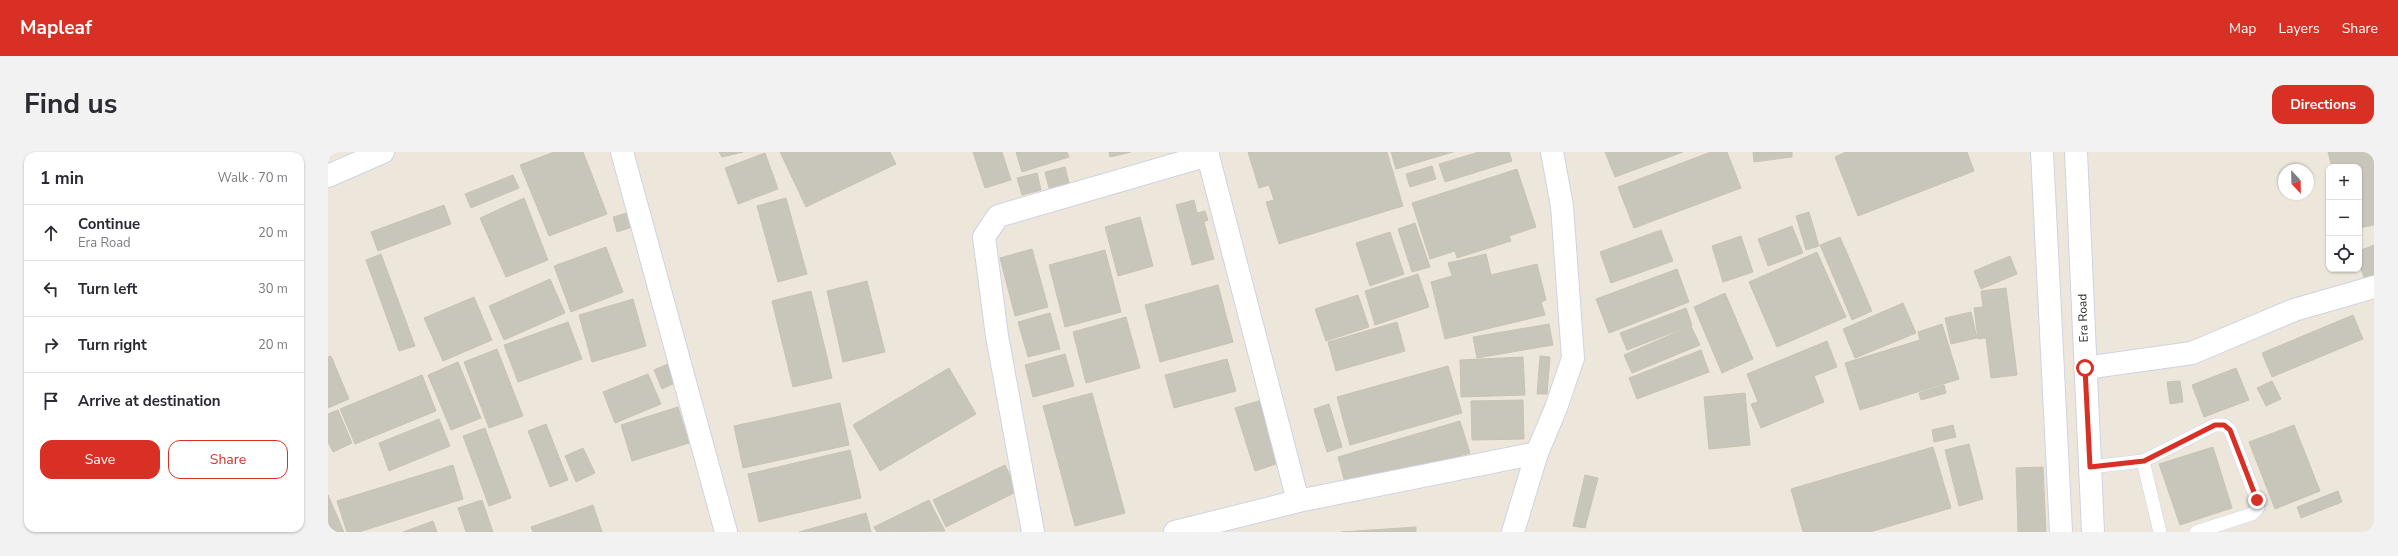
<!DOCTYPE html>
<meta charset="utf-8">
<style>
:root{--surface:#fff;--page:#f2f2f3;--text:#2b2b33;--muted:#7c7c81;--line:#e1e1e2;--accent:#d93025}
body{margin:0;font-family:"Nunito Sans",sans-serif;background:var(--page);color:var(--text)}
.controls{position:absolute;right:12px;top:12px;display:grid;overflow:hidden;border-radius:8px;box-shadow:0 1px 3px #0004}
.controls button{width:36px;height:36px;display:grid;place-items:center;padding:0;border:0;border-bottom:1px solid var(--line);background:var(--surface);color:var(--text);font:20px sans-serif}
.compass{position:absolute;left:1950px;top:12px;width:36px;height:36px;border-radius:50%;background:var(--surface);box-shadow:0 1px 3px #0004;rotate:158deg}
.stop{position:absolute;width:12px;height:12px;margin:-9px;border:3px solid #d93025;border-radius:50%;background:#fff}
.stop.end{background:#d93025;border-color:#fff;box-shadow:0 1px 4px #0008}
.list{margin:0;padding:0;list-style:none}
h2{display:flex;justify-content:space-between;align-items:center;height:52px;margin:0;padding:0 16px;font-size:17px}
h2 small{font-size:13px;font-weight:400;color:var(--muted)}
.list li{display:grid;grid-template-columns:26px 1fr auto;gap:12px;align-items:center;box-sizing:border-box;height:56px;padding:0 16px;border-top:1px solid var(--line)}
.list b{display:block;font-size:15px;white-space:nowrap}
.list p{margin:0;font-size:13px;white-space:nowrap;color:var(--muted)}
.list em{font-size:13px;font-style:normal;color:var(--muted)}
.actions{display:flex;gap:8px;padding:12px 16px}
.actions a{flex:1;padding:9px 0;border:1px solid var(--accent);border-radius:12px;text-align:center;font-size:14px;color:var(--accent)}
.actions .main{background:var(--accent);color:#fff}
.icon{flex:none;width:22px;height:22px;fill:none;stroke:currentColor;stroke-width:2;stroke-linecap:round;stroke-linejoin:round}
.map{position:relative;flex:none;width:2046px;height:380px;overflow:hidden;border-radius:12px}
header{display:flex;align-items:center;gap:24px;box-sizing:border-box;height:56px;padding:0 20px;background:var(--accent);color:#fff}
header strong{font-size:19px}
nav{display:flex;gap:22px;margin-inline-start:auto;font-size:14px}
.intro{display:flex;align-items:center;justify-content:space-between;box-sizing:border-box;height:96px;padding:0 24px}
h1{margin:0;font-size:28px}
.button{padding:10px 18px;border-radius:12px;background:var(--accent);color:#fff;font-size:14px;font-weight:700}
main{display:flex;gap:24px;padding:0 24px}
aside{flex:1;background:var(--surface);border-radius:12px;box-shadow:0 1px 3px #0004}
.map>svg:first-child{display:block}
.building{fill:#c8c5ba;stroke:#c9c3b4}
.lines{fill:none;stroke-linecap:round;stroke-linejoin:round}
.service-casing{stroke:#d0d2e4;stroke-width:14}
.minor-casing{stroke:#d0d2e4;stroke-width:24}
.tertiary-casing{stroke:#d0d2e4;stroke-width:24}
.secondary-casing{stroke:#d0d2e4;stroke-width:24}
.service{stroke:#fff;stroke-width:13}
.minor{stroke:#fff;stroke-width:22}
.tertiary{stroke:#fff;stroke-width:22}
.secondary{stroke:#fff;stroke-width:22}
.route{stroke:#d93025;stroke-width:5}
.labels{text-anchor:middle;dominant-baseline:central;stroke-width:3;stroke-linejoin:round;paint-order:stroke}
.street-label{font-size:12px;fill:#2a2a2a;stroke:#fff}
</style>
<header>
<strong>Mapleaf</strong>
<nav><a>Map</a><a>Layers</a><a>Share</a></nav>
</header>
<div class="intro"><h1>Find us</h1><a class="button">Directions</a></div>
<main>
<aside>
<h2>1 min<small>Walk · 70 m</small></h2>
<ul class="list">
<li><svg class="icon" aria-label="ahead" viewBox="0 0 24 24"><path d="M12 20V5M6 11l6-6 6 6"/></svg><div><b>Continue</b><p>Era Road</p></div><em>20 m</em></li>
<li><svg class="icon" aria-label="left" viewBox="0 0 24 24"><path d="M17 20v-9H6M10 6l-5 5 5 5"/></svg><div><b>Turn left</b></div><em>30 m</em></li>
<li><svg class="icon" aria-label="right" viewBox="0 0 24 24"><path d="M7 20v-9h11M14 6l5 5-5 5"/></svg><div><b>Turn right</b></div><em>20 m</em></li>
<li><svg class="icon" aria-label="arrive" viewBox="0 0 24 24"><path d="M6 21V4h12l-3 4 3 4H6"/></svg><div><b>Arrive at destination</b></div></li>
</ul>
<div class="actions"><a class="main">Save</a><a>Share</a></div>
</aside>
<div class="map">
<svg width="2046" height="380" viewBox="0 0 2046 380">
<rect width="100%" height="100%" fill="#ede7db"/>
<g class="building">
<path d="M226,0h29l24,62 -58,22 -29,-71z"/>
<path d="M391,0h24l-21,5z"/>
<path d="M452,0h110l6,12 -90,43z"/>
<path d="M645,0h29l9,28 -26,8z"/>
<path d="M688,0h51l2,5 -47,15z"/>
<path d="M781,0h22l-21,5z"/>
<path d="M920,0h139l16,54 -124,38 -13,-42 8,-2 -5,-15 -10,3z"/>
<path d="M1063,0h62l-57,17z"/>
<path d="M1151,0h30l3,9 -67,21 -6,-18z"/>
<path d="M1277,0h78l-68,25z"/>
<path d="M1383,0h16l14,36 -107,40 -16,-41z"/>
<path d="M1425,0h39v5l-38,5z"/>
<path d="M1518,0h121l7,19 -116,45 -23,-59z"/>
<path d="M2000,0h46v73l-15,3v-61h-27z"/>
<path d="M437,1l13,36 -40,15 -13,-36z"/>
<path d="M1104,14l4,13 -26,8 -4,-13z"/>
<path d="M737,15l4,16 -20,5 -4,-16z"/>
<path d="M1189,17l19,58 -27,9 2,5 -54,17 -2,-7 -25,8 -18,-56z"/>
<path d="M709,21l4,17 -19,5 -5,-17z"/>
<path d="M185,23l6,13 -48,20 -6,-14z"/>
<path d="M196,46l24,62 -42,17 -26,-59z"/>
<path d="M458,46l21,76 -29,8 -21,-76z"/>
<path d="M866,48l3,13 8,-2 3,9 -4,2 10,37 -22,6 -16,-60z"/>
<path d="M116,53l7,19 -73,27 -7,-19z"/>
<path d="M303,60l4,14 -18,6 -4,-15z"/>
<path d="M1481,60l10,34 -13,4 -10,-34z"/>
<path d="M812,65l13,49 -35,10 -13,-49z"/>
<path d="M1087,71l15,44 -18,5 -14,-43z"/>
<path d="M1464,74l11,27 -35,13 -10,-27z"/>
<path d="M1333,78l12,31 -62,22 -11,-31z"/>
<path d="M1062,80l14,42 -34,12 -14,-43z"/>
<path d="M1413,84l12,36 -30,10 -11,-36z"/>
<path d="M1512,85l32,74 -20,9 -32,-75z"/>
<path d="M2046,93v34l-8,3 -7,-18v-13z"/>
<path d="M278,95l17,45 -52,20 -17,-46z"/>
<path d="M704,97l16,58 -33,9 -15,-58z"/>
<path d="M777,98l16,62 -56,15 -16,-62z"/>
<path d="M1489,100l29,65 -69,30 -28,-65z"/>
<path d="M53,102l34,92 -16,5 -33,-91z"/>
<path d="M1158,102l5,21 46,-11 9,36 -5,2 4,13 -100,24 -14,-57 21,-6 -4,-13z"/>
<path d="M1682,104l7,18 -36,15 -7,-18z"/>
<path d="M1349,117l12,33 -80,31 -13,-34z"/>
<path d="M1090,122l11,33 -54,18 -10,-34z"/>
<path d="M222,127l15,34 -61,27 -15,-34z"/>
<path d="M539,129l18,71 -42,10 -16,-71z"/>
<path d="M890,133l15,57 -73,20 -15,-57z"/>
<path d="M1678,136l11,87 -26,3 -5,-40 -8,1 -4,-31 9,-1 -2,-16z"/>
<path d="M483,139l21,87 -39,9 -21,-86z"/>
<path d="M1397,141l28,66 -31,14 -28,-66z"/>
<path d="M1030,143l11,32 -43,14 -11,-32z"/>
<path d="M146,145l18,43 -49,21 -19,-43z"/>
<path d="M305,147l13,47 -54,16 -13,-47z"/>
<path d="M1575,151l13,30 -61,25 -12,-29z"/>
<path d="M1358,156l6,17 -65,25 -7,-17z"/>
<path d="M1643,160l6,26 -26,6 -6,-26z"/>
<path d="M722,161l10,36 -32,8 -10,-35z"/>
<path d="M2025,163l10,24 -91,38 -10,-24z"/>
<path d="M798,165l14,51 -54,15 -13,-51z"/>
<path d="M240,170l14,37 -64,23 -14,-37z"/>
<path d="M1069,170l8,29 -69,20 -8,-29z"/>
<path d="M1221,172l4,21 -76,13 -4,-21z"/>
<path d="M1614,172l17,55 -99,31 -15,-47 75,-23 -2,-8z"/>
<path d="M1363,174l9,19 -68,28 -8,-18z"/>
<path d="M1499,189l10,26 -23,9 10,26 -63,26 -10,-24 7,-2 -11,-28z"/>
<path d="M169,197l26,67 -34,12 -25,-66z"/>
<path d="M1373,198l8,22 -72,27 -8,-21z"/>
<path d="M737,202l9,32 -41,11 -8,-32z"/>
<path d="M3,204l18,43 -21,9v-51z"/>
<path d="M1212,204l10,1 -3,37h-10z"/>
<path d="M1195,205l2,38 -64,2 -1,-37z"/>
<path d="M899,207l9,32 -62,17 -9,-33z"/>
<path d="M130,210l23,56 -30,12 -23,-55z"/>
<path d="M342,211l7,19 -15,7 -8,-19z"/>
<path d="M1120,214l14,47 -112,32 -13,-48z"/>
<path d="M621,216l27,46 -96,57 -27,-46z"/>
<path d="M1908,216l13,32 -45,17 -12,-32z"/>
<path d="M320,222l13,30 -46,19 -12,-31z"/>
<path d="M94,223l14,36 -81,33 -15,-35z"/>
<path d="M1852,229l3,21 -13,2 -3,-22z"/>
<path d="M1944,229l9,18 -15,7 -9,-18z"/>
<path d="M1616,233l2,8 -25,7 -2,-7z"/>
<path d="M764,241l33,120 -50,13 -32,-120z"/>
<path d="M1417,241l5,52 -41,4 -5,-52z"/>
<path d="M934,248l20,62 -27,9 -20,-63z"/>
<path d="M1195,248l1,39 -52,1 -1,-39z"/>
<path d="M512,251l9,42 -106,23 -9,-42z"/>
<path d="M1001,252l13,43 -15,5 -13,-43z"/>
<path d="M350,255l11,36 -57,18 -11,-36z"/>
<path d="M10,258l14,33 -19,9 -5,-10v-28z"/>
<path d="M111,267l11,27 -61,25 -10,-28z"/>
<path d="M1132,269l10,32 -123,37 -9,-33z"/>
<path d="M218,272l22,56 -18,7 -22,-56z"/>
<path d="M1625,273l3,12 -22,5 -2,-12z"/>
<path d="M1966,273l26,66 -45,18 -26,-67z"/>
<path d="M157,276l26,70 -22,8 -26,-70z"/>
<path d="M1641,292l14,55 -24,7 -14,-56z"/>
<path d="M1605,295l18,61 -81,24h-67l-12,-43z"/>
<path d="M1885,295l19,61 -52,17 -21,-61z"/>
<path d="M255,296l12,25 -19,9 -11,-26z"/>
<path d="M522,298l11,48 -102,24 -11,-48z"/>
<path d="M125,313l10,34 -104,33h-12l-10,-31z"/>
<path d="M677,313l13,26 -72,36 -13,-27z"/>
<path d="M1715,315l3,65h-28l-2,-64z"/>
<path d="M1257,323l13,3 -13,50 -12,-2z"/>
<path d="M2010,339l4,11 -41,16 -4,-11z"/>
<path d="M0,343l16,37h-16z"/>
<path d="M154,348l11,32h-27l-8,-24z"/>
<path d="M601,348l16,31 -68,1 -3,-5z"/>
<path d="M265,353l9,27h-69l-2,-5z"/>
<path d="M538,361l5,19h-72z"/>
<path d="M105,369l4,11h-34z"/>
<path d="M1088,375v5h-75z"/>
</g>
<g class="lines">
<defs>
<g id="service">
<path d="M1815,309l17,71"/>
<path d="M1762,315l53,-6 72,-36h9l6,5 27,70 1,8 -6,6 -56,18"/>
</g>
<g id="minor">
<path d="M294,0l104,380"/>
<path d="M879,0l91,349"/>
<path d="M1757,216l107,-15 102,-43 80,-23"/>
<path d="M705,380l-36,-196 -13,-99 14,-21 210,-61"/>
<path d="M847,380l123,-31 239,-48"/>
<path d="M1185,380l24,-79 19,-45 17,-50 -11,-152 -10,-54"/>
</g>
<path id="tertiary" d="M0,24l55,-24"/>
<g id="secondary">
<path d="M1714,0l19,380"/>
<path d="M1748,0l17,380"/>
</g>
</defs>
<use href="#service" class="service-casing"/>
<use href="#minor" class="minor-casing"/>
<use href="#tertiary" class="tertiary-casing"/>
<use href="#secondary" class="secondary-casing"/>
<use href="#service" class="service"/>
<use href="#minor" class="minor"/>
<use href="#tertiary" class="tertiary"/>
<use href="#secondary" class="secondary"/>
</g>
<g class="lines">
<path class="route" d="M1757,216l5,99 54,-6 71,-36h9l6,5 27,70"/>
</g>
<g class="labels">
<g class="street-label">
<text transform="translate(1755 166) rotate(-92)">Era Road</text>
</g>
</g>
</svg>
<div class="controls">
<button>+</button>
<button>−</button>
<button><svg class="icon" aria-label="locate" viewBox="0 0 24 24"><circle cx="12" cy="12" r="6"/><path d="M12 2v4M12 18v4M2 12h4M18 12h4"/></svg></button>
</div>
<svg class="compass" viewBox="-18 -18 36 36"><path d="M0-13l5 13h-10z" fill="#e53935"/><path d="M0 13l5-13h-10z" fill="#7c7c81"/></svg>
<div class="stop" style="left:1757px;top:216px"></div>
<div class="stop end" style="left:1929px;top:348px"></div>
</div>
</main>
